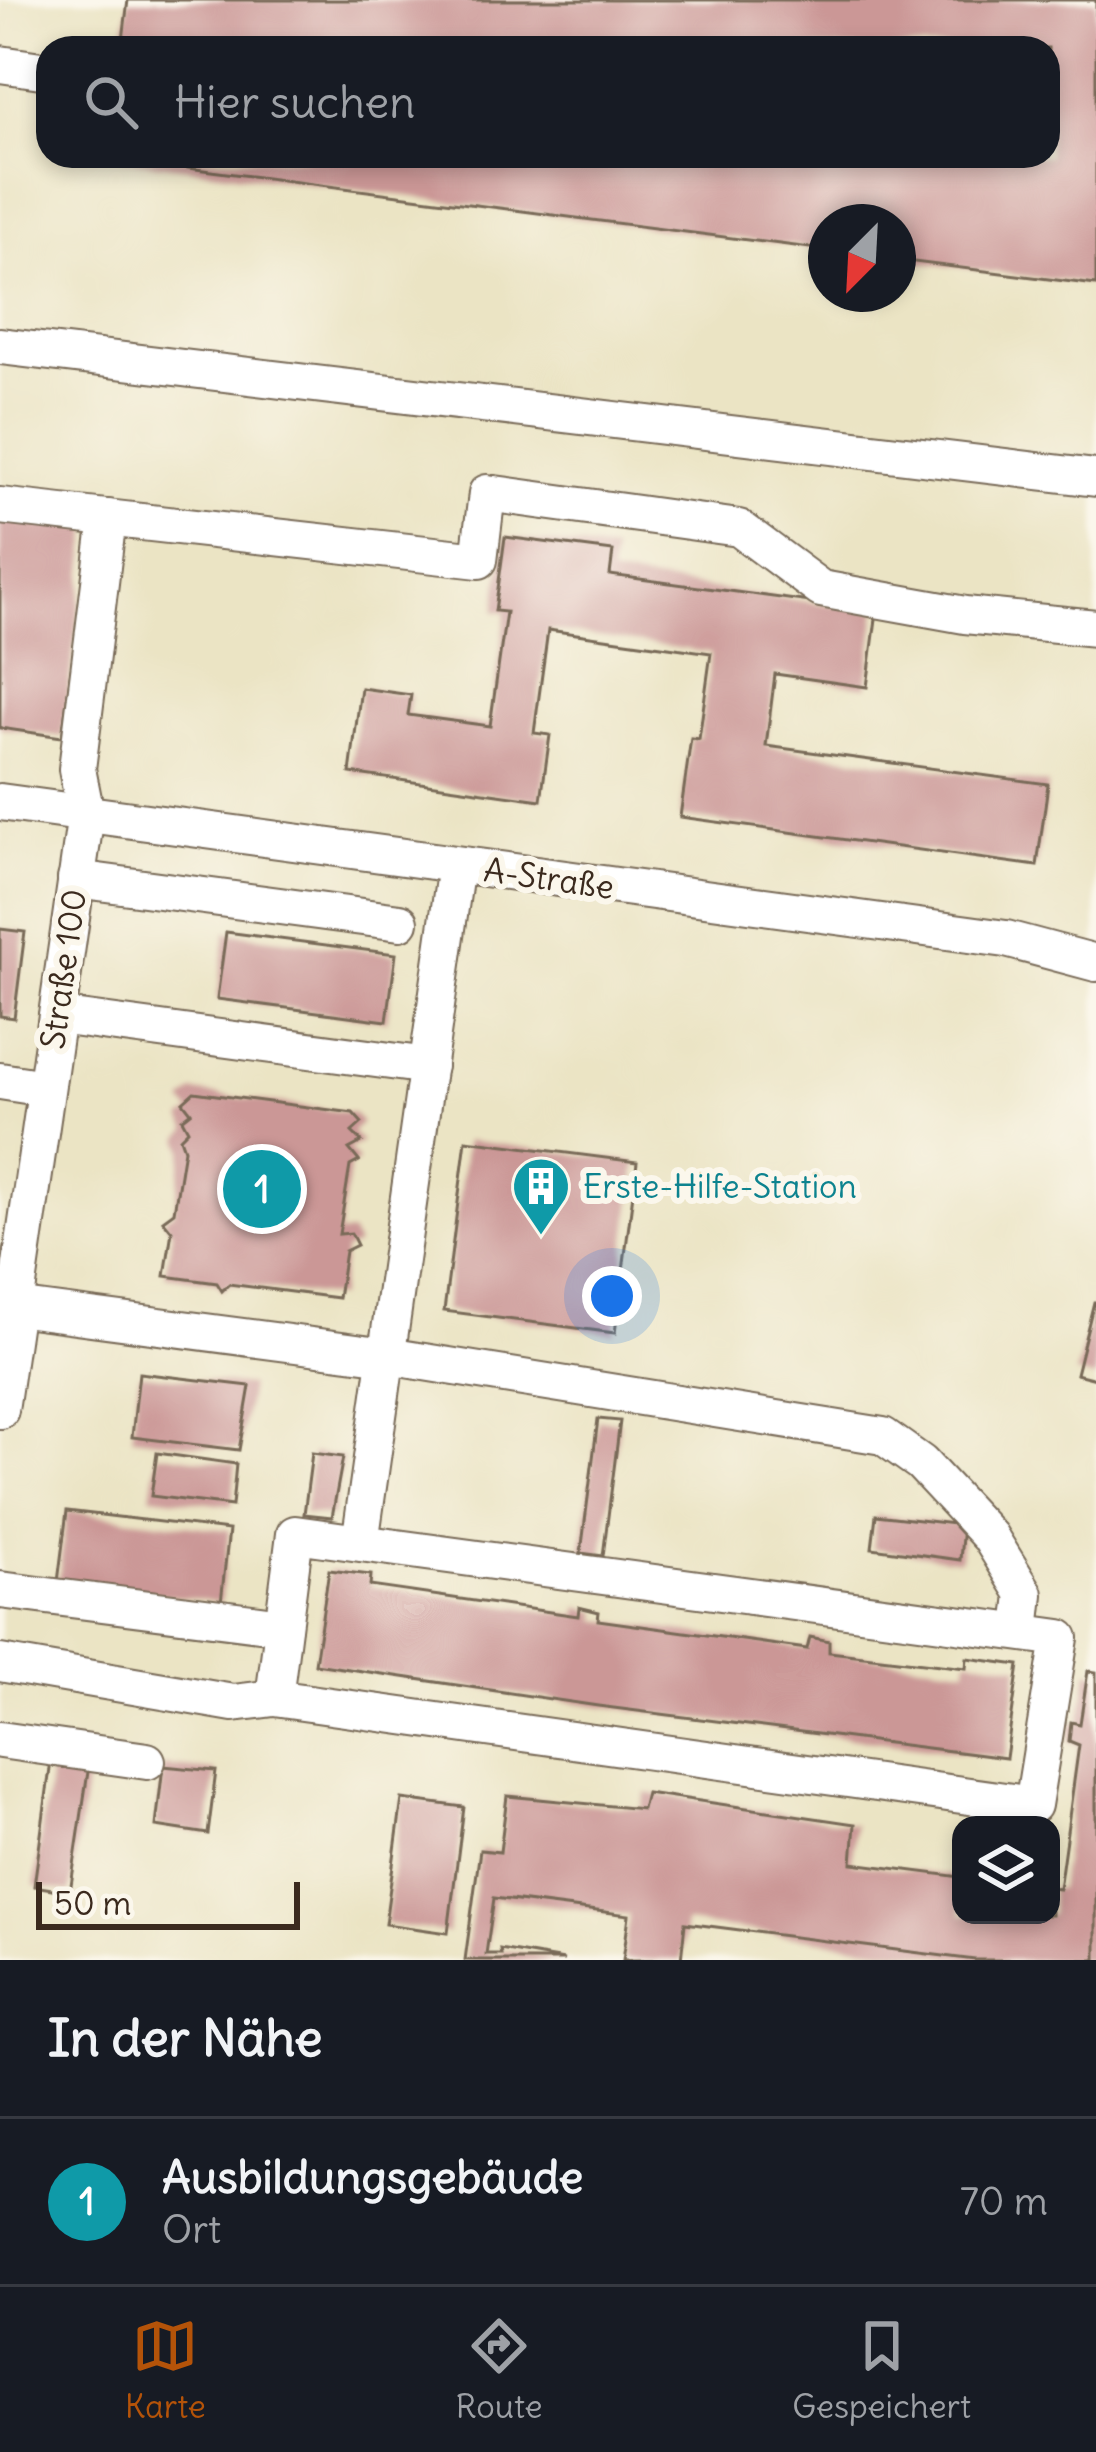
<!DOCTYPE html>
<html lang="de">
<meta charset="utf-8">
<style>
:root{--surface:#171b24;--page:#242831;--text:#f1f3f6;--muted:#9ea1a6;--line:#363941;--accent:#b45309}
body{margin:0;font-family:Delius,sans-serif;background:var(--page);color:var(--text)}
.controls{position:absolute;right:36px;bottom:36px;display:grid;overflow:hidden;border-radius:24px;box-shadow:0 6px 18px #0003}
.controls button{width:108px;height:108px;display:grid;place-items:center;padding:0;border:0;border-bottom:3px solid var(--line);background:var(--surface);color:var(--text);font:60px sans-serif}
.compass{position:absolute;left:808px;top:204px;width:108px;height:108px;border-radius:50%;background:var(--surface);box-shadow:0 6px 18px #0003;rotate:204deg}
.scale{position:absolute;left:36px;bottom:30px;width:264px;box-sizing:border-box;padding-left:12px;border:6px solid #3b2a1e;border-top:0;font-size:33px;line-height:42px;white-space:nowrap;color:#3b2a1e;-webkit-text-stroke:9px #fbf7ec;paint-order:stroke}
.you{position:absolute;left:612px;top:1296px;width:42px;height:42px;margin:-30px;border:9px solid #fff;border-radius:50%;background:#1a73e8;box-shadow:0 0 0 18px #1a73e833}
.badge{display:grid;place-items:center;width:78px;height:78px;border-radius:50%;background:var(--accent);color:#fff;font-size:39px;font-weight:700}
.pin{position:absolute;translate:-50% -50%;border:6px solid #fff;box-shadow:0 3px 12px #0006}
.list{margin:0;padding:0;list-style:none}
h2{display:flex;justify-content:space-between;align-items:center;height:156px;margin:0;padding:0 48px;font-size:51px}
h2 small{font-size:39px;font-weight:400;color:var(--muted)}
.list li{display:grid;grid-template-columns:78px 1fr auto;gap:36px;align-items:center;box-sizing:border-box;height:168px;padding:0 48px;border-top:3px solid var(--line)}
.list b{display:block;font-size:45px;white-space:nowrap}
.list p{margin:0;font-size:39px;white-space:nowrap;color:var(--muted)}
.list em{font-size:39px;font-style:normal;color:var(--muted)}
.icon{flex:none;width:66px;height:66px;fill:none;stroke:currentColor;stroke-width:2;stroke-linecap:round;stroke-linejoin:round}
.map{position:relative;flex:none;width:1096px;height:1960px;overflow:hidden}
.search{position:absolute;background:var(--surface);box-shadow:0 6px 18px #0003;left:36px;right:36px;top:36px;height:132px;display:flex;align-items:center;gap:30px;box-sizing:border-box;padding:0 42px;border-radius:36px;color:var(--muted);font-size:45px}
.sheet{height:324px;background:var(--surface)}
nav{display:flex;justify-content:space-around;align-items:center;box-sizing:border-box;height:168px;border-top:3px solid var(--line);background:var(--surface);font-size:33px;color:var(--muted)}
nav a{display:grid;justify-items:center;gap:6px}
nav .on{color:var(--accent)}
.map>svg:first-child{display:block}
.building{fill:#cb9796}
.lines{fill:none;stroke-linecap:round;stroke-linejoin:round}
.minor-casing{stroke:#796b58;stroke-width:40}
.minor{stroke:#fff;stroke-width:36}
.labels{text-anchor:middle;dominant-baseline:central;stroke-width:12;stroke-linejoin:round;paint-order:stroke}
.street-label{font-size:33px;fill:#3b2a1e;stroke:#fbf7ec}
.culture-label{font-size:33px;fill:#0d838f;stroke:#fbf7ec;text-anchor:start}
</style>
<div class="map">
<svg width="1096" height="1960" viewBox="0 0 1096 1960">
<rect width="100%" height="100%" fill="#fbf7ec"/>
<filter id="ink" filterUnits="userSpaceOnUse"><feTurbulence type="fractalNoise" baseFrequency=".00833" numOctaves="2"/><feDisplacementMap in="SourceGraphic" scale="24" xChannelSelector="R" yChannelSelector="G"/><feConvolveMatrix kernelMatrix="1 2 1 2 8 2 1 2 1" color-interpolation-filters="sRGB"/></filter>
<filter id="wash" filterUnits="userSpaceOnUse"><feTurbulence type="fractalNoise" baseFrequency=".004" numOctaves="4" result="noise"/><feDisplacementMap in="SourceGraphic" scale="48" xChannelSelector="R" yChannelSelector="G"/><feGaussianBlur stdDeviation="2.7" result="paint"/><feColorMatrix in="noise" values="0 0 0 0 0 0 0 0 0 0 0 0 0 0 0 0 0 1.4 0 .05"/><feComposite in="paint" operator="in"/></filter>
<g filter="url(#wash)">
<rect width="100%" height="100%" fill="#ebe4c4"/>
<g id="blocks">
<g class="building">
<path d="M128,0h968v285l-198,-25v-38h-72v28l-708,-91 930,-3v-108h-926z"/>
<path d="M0,515l90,12 -28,210 -62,-9z"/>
<path d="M505,537l108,14 -3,24 267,36 -10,76 -92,-13 -9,72 282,38 -11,82 -357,-49 11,-79 8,1 12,-86 -163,-23 -14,103 16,2 -9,65 -191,-27 11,-85 50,7 -3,20 82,11 16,-114 -11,-1z"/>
<path d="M0,929l25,3 -11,86 -14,-2z"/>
<path d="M226,932l170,22 -9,67 -170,-22z"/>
<path d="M194,1092l159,21 9,10 -10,9 10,10 -13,7 10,12 -9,5 -11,68 12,-1 6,12 -12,6 -7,47 -109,-14 -7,7 -5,-8 -52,-7 7,-45 -9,-11 11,-8 10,-63 -4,-11 8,-8 -6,-11 9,-7 -8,-10z"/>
<path d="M466,1140l171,22 -22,171 -171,-22z"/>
<path d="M1094,1302h2v77l-20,-5z"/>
<path d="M139,1373l111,13 -11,64 -107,-13z"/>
<path d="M598,1419l22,2 -17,135 -22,-3z"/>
<path d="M157,1453l79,11 -4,42 -81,-10z"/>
<path d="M312,1453l31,4 -11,60 -28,-3z"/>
<path d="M67,1511l162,19 -8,72 -163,-20z"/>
<path d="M876,1515l87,10 -3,35 -88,-12z"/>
<path d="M329,1570l42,5 -1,11 208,30 1,-9 20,5 -1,8 209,29 3,-12 19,4v11l137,16 1,-10 52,7 -13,93 -408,-52 -283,-42z"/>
<path d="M1088,1671l8,1v288h-121l-290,-37 -4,37h-58l6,-45 -135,-17 -8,56h15l-1,-5 64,11h-99l15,-110 20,2 7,-56 135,13 4,-16 209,31 -3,39 109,14v38h90v-27l8,1 20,-144 -10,-4 2,-19 9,2z"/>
<path d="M51,1761l38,4 -19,127 -36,-6z"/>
<path d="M163,1766l53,5 -8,63 -52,-8z"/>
<path d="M402,1799l62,8 -16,126 -63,-9z"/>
</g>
</g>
</g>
<g filter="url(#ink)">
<use href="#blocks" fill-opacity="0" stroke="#796b58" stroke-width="3"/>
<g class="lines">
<defs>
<g id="minor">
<path d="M0,64l48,7"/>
<path d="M0,346l1096,132"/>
<path d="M0,506l479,54 8,-67 252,35 82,61 144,26 131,13"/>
<path d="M0,802l1006,137 90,24"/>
<path d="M76,879l324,43"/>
<path d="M57,1016l371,50"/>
<path d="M0,1081l45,7"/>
<path d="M15,1307l372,49 496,80 38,27 69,74 35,57 -4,37"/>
<path d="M0,1410l86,-596 -9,-45 31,-251"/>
<path d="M360,1543l700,95 -27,167 -759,-107 21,-164 65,9 96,-678"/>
<path d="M0,1590l283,36"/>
<path d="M0,1663l233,40 41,-5"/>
<path d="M0,1740l147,21"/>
</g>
</defs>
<use href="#minor" class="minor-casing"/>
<use href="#minor" class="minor"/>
</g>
</g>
<defs>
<symbol id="building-pin" viewBox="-11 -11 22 30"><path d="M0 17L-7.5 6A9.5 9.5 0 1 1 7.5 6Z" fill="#0f9aa8" stroke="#fbf7ec"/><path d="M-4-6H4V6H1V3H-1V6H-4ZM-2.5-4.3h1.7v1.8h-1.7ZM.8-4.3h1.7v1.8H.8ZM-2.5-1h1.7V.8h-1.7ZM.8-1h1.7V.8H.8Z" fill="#fff"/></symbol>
</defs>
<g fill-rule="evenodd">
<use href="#building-pin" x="508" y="1153" width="66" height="90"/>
</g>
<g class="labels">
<g class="street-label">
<text transform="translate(549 878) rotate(8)">A-Straße</text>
<text transform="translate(63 969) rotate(-82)">Straße 100</text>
</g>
<g class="culture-label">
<text x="583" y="1186">Erste-Hilfe-Station</text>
</g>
</g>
</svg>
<div class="controls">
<button><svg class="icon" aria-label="layers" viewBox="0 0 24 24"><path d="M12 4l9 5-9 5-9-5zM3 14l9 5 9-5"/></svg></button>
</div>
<svg class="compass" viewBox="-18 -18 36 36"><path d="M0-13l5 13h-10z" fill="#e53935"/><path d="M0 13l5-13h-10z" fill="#9ea1a6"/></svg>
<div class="scale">50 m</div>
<div class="you"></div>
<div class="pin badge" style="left:262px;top:1189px;background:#0f9aa8">1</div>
<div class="search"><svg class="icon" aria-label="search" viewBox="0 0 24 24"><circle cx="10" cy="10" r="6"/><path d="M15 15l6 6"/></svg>Hier suchen</div>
</div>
<section class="sheet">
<h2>In der Nähe<small></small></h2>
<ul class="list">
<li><span class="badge" style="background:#0f9aa8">1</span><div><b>Ausbildungsgebäude</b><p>Ort</p></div><em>70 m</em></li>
</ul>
</section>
<nav>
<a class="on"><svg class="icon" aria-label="map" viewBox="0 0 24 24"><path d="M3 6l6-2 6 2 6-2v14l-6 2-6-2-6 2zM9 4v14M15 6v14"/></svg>Karte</a>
<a><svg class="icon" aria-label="directions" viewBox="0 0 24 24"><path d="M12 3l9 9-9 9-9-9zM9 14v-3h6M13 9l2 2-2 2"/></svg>Route</a>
<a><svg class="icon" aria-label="saved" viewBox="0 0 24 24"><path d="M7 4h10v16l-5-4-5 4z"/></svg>Gespeichert</a>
</nav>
